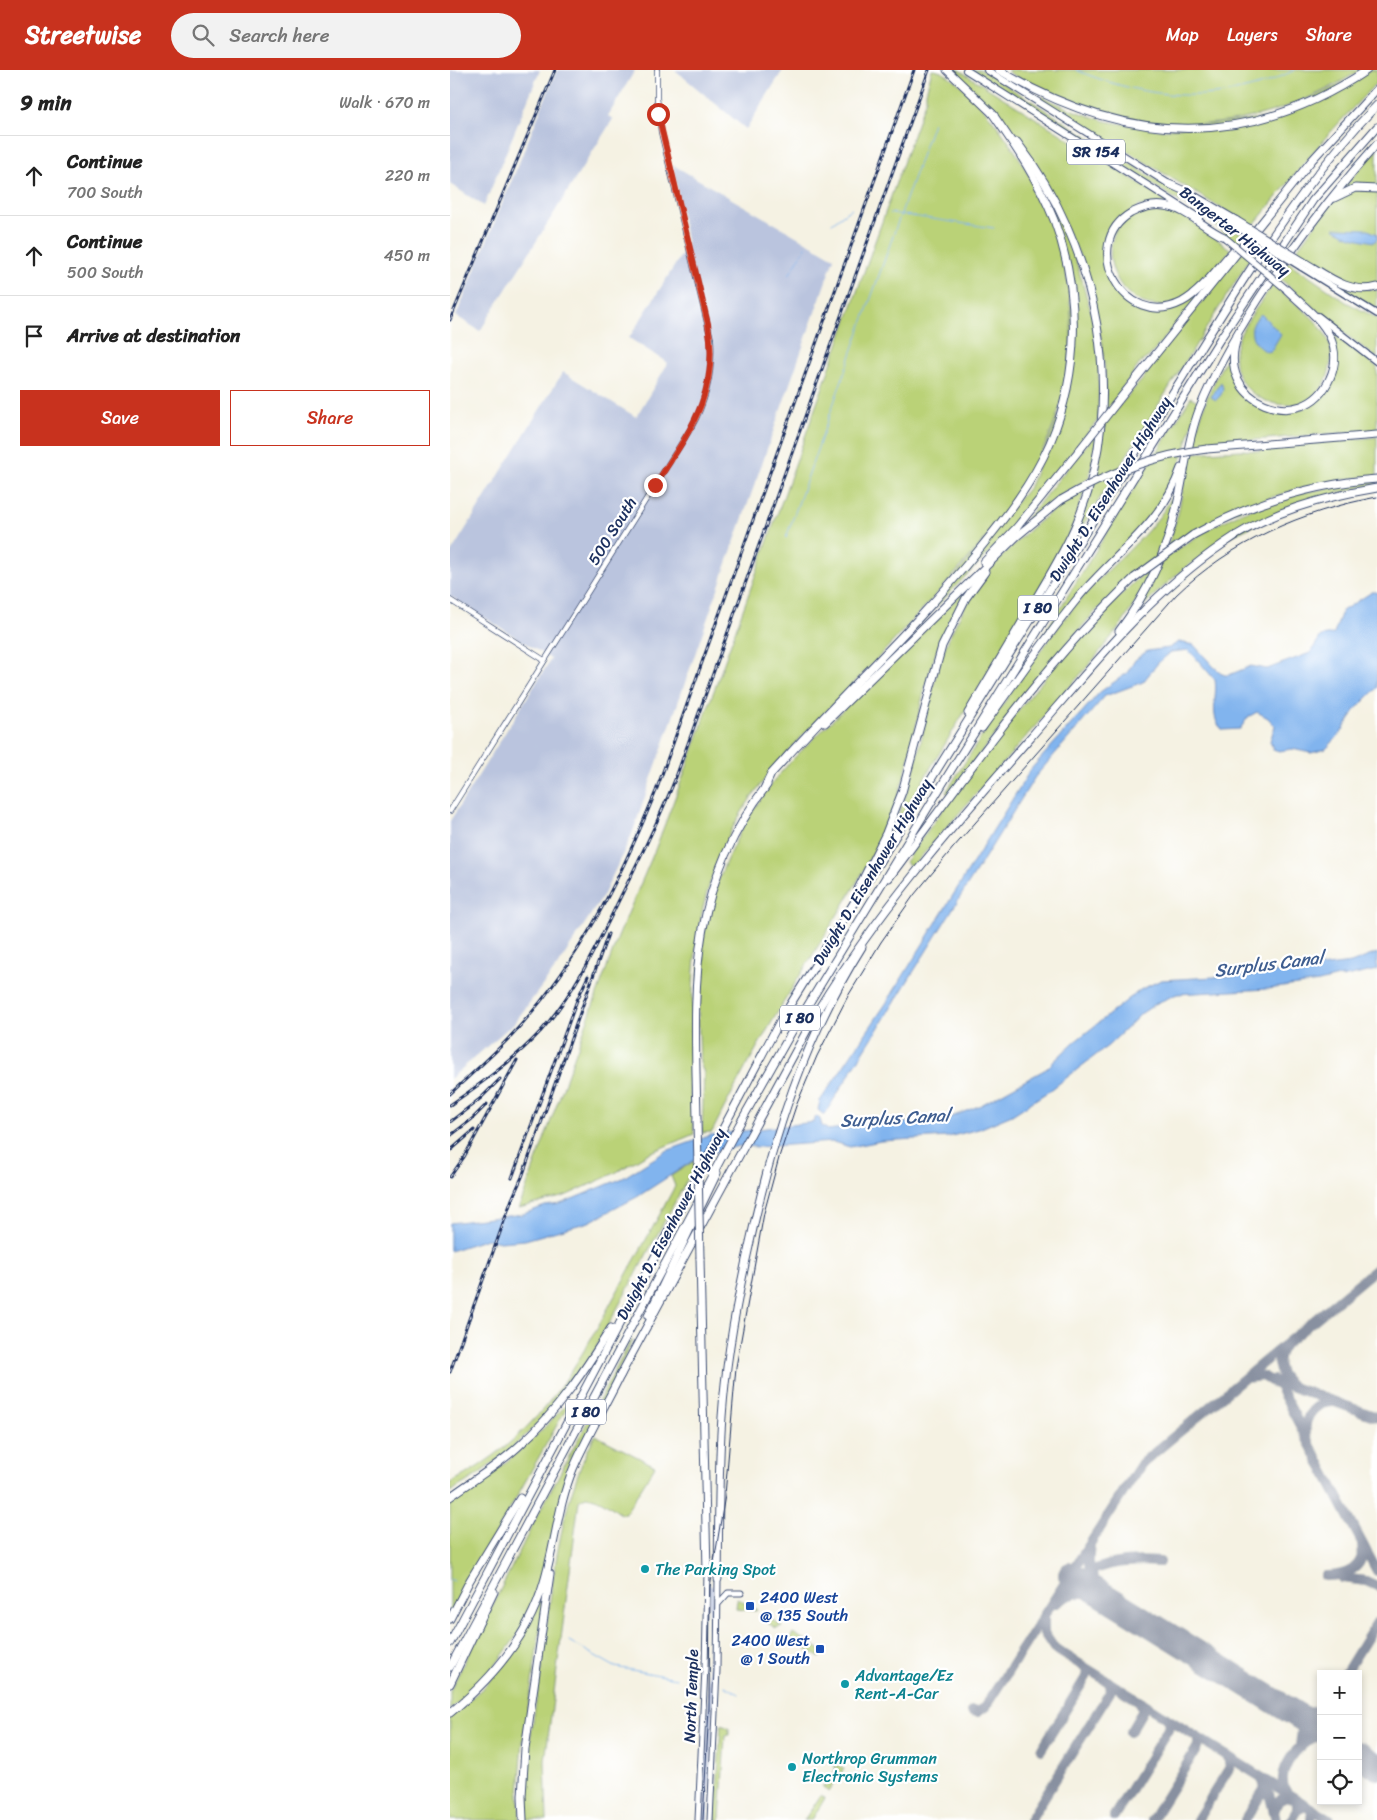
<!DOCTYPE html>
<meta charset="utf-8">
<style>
:root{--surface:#fff;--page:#f2f2f2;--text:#222;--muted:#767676;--line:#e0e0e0;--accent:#c8321e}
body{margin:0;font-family:Sriracha,sans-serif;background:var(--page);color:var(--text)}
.controls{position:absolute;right:15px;bottom:15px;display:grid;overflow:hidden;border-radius:0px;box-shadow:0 2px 8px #0003}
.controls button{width:45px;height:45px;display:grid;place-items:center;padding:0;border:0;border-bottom:1px solid var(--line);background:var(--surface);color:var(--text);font:25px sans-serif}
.stop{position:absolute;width:15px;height:15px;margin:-11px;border:4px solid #c8321e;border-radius:50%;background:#fff}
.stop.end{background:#c8321e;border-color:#fff;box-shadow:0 1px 5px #0008}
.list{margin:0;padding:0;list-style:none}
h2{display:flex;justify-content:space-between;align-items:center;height:65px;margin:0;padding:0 20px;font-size:21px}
h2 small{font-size:16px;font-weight:400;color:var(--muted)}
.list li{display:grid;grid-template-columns:32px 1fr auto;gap:15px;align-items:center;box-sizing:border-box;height:80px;padding:0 20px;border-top:1px solid var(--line)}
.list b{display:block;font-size:19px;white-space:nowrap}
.list p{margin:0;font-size:16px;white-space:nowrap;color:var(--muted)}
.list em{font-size:16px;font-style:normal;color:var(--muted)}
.actions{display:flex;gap:10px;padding:15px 20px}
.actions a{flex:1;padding:11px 0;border:1px solid var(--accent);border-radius:0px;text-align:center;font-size:18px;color:var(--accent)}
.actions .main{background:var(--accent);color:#fff}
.icon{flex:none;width:28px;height:28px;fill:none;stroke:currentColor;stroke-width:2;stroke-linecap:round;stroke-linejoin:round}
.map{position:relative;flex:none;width:927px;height:1750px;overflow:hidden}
header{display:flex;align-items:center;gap:30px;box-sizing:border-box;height:70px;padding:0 25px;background:var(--accent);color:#fff}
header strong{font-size:24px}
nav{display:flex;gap:28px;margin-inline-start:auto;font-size:18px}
.search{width:350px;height:45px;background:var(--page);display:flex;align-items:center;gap:12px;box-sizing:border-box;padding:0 18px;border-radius:28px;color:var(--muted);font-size:19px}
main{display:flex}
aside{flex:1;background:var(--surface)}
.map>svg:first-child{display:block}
.industrial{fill:#bac4de}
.green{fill:#bad277;stroke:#6a806a}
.water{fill:#81b4ee;stroke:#4e72a6}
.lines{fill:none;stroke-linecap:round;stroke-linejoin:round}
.stream{stroke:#81b4ee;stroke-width:1}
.taxiway{stroke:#8890a0;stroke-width:10}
.runway{stroke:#8890a0;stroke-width:26}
.tertiary-casing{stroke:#3c4c72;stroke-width:6}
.secondary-casing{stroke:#3c4c72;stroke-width:7}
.primary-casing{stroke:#3c4c72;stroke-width:8}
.trunk-casing{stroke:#3c4c72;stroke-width:8}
.motorway-casing{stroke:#3c4c72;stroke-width:9}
.tertiary{stroke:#fff;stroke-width:4.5}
.secondary{stroke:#fff;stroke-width:5}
.primary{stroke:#fff;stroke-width:5.5}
.trunk{stroke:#fff;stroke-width:6}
.motorway{stroke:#fff;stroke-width:7}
.tram{stroke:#1b2f5e;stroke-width:1}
.rail-casing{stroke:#1b2f5e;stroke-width:3}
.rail{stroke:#fff;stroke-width:1;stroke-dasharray:4;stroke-linecap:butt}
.primary-bridge-casing{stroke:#3c4c72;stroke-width:8;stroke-linecap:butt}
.trunk-bridge-casing{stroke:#3c4c72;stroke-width:8;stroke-linecap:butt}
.motorway-bridge-casing{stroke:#3c4c72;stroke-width:9;stroke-linecap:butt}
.primary-bridge{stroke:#fff;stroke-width:5.5}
.trunk-bridge{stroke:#fff;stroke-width:6}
.motorway-bridge{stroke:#fff;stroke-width:7}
.route{stroke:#c8321e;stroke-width:6}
.culture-dot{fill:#0f9aa8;stroke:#fff;stroke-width:2}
.transit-dot{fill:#1a4fb4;stroke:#fff;stroke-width:2}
.labels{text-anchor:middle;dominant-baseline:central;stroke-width:4.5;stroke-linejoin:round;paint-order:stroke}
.shield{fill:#fff;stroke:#5f6d8e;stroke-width:1}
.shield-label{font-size:15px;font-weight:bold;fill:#1b2f5e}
.street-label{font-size:16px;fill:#1b2f5e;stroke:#fff}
.culture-label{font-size:16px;fill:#0d838f;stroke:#fff;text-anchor:start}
.transit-label{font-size:16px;fill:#164399;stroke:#fff;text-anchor:start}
.water-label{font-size:18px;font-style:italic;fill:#3f5e90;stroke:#fff}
</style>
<header>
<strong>Streetwise</strong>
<div class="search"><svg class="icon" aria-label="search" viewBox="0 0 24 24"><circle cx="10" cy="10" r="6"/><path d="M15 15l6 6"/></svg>Search here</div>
<nav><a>Map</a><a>Layers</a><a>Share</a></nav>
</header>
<main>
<aside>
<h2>9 min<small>Walk · 670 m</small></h2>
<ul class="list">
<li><svg class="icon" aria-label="ahead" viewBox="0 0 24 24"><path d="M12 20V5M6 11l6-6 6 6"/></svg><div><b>Continue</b><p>700 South</p></div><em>220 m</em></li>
<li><svg class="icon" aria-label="ahead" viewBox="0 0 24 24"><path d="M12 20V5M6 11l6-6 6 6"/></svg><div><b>Continue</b><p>500 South</p></div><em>450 m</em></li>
<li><svg class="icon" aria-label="arrive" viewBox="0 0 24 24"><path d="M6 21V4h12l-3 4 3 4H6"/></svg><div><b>Arrive at destination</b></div></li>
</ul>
<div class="actions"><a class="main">Save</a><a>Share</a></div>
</aside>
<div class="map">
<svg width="927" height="1750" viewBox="0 0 927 1750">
<rect width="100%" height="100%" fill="#fff"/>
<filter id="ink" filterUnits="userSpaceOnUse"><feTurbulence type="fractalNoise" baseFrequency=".02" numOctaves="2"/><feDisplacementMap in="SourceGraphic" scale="10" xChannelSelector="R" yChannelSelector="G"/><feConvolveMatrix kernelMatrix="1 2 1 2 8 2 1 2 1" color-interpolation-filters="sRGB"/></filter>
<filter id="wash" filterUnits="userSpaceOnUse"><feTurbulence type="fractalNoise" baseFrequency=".0096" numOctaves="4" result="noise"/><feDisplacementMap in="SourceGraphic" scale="20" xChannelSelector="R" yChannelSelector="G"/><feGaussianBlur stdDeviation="1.12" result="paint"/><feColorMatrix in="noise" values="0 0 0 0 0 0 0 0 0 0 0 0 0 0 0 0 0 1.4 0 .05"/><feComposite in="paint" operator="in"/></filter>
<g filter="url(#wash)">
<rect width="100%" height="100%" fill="#f5f2e3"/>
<g class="industrial">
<path d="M0,0h90l-56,136 -34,-22z"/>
<path d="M107,0h78l-27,46 5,3 -133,212 -24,-15z"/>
<path d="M225,0h108l-37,59z"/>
<path d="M223,95l161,93 -202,576 -28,60 -44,68 -45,60 -65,57v-258l101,-162 -101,-63v-42l113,-182 73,45 32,-54 -39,-25 58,-92z"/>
<path d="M259,1515l5,2 -1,146 -5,87h-7l7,-122z"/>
</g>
<g class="green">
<path d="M482,0c28,0 79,72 92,96 12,22 25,44 32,67 48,158 -23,257 -125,367 -27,29 -53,59 -81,87 -46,47 -95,93 -124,154 -34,74 -35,140 -33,219 0,11 -3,21 -3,31 1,14 3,29 4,43l-47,20 -32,19 -50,23 -46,12 99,-271 37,-87 32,-84 239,-667v-7z"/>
<path d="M500,0h9l213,134 -33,2c-10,11 -23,22 -31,34 -17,26 20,76 50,70 13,-2 27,-11 39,-17l2,2 -49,61 -9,6 -36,50 1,-28 -4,-42 -21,-84 -61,-117 -39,-43z"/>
<path d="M522,0h10l263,166 -8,7 -47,-38 -2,2z"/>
<path d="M557,0h354c-79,48 -153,67 -245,46 -13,-3 -28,-5 -41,-10 -22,-9 -43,-22 -64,-32z"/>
<path d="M920,0h7v12l-51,55 -74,90 -211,-128 1,-2 33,14 30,10 55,9 110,-12z"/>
<path d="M927,79v37l-21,-1 -10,3 -1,-2z"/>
<path d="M592,113l21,43 11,28 18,61 7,43 -1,62 -97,120 -108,111 137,-165 39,-95 4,-110 -34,-96z"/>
<path d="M906,120l21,1v94l-16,1 -14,-4 -52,-30 34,-46 8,-8z"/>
<path d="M705,137c29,5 53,25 76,43 -15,16 -30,38 -49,49 -55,31 -103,-56 -46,-86 6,-3 13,-4 19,-6z"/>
<path d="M802,169l7,5 -199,318 30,-65 8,-31 6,-43 38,-43 8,-14z"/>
<path d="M838,192l58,40 31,16v40l-32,-24 -67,-57z"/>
<path d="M822,215c16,14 40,28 51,46 8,11 10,23 7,36 -11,67 -115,37 -92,-27 7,-19 23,-37 34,-55z"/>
<path d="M895,217l32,3v20l-33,-21z"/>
<path d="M882,263l45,34v63l-185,15 16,-50 23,-48c-10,58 64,90 97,41 14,-20 -2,-37 4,-55z"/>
<path d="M741,327l8,5 -20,66 -20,41 -53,57 -77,92z"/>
<path d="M648,361l-9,47 -39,25 -26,21 -1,-1z"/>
<path d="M927,367v39c-76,5 -146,31 -210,73l11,-35 12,-61 51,-3 19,1 3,-4z"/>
<path d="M927,410v4l-67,16 -81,37 -47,33 -44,40 25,-51 47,-31 31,-15 53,-19z"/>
<path d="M729,411l-9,46 -21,52 -25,42 -30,38 -182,208 -7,-5c74,-103 149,-206 242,-292l-3,-6 -50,49 -33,38 -113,143 -2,-2c41,-65 84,-130 132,-190 34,-41 82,-70 101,-121z"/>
<path d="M635,419l-11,35 -17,35 -170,281c12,-26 23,-53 30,-82 8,-33 14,-66 24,-99 25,-74 79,-130 144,-170z"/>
<path d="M525,510c-18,27 -33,54 -43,84 -17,51 -21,106 -43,156 -22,50 -52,95 -80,141 -35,56 -68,112 -97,171l-10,1 2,-60 -4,-10c-1,-30 -3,-61 -1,-91 5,-78 39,-152 91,-210z"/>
<path d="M244,1091v6l-102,188 -47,62 -35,33 -34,26 -26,16v-9c85,-45 119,-103 163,-184 21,-38 42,-75 62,-113l-4,-10z"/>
<path d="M181,1270h2l-58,119 -33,123 -21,48 -34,47 -37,33v-19l87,-175z"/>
<path d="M115,1336l2,1 -117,209v-115c48,-30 77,-54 115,-95z"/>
<path d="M145,1365l60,31 -30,48h-4c-11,-7 -30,-25 -42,-13l-34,260 2,59h-20c-5,-51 7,-100 14,-150 11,-80 16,-162 54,-235z"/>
<path d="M94,1521l2,1 -23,149 -4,53 1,26h-70v-103l35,-31 23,-27z"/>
<path d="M287,1528l20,12 -1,1 -20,-2z"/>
<path d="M311,1543l21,13 -6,2 -15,-9z"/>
<path d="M343,1563l31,19 -4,6 -30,-19z"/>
<path d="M271,1655l8,3v7l-4,1 -5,84h-5z"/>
<path d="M387,1694l7,5 -16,23 -6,-6 5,-1 10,-18h-3z"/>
<path d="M371,1725l4,3 -13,22h-8z"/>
</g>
<g class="water">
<path d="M884,158l32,1 11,5v5l-3,3c-15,-3 -28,-5 -40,-14z"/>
<path d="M811,244l20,20 -10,17 -4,1c-16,-9 -22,-24 -6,-38z"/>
<path d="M771,312c4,8 1,13 -5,18l-5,-3z"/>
<path d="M922,522h5v96l-21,21 -15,24 -15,16 -15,4 -19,-4 -13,2 -6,-2 -3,-8 5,-15 -7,-8 -11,-6 -9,5 -8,12 -17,1c-15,-12 -5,-34 -8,-50l-26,-30 -18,2 -13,11 -15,19 -38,14 -70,81 -209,335 -2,3 -6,-5 2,-9 67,-99 144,-233 69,-77 27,-19 8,-13 12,-9 22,-3 10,-6 15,3 20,22 10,8h5l22,-9 16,3 43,-16 11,-17 13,-2 8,-23z"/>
<path d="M927,883v17l-35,8 1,-2 -24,6 -51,7 -91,5 -20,9 -15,10 -33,32 -57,44 -40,26 -33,14 -31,8 -67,4 -31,6 -17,-5 -74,5 -19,-1 -38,9 -65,42 -48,25 -64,18 -25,2 -13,-3 -37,12v-28l73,-9 22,-8 15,-2 63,-26 43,-27 45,-16 103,-13 2,-6 4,3 2,7 6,4 43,-6 51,-2 27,-4 32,-13 65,-36 27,-26 67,-53 21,-10 105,-6 61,-8 24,-3z"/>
</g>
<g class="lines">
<g class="stream">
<path d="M626,0c59,25 122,34 184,15 12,-4 24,-10 35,-15"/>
<path d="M440,143l104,15"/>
<path d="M382,153l20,-15"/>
<path d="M339,205l17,-28"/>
<path d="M336,468l147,-415"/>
<path d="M736,579l14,12"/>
<path d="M0,1509l4,2"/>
<path d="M119,1571l46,26 61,11"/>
<path d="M239,1610l7,1"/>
<path d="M275,1616l14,8"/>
</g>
<g class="taxiway">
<path d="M834,1276c-9,13 -7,28 6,38"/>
<path d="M795,1308l18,-2 16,10 98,185"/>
<path d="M823,1310l104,37"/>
<path d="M856,1364c-3,-18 10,-33 29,-32"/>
<path d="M640,1478c-4,18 2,35 16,47"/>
<path d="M875,1506c20,0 41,-7 37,-32"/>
<path d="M892,1508l24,3 11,5"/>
<path d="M616,1518c27,-25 59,-29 94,-26"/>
<path d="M605,1534c21,-18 41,-12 63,0"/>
<path d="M594,1548v15l10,15 276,172"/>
<path d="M895,1604l32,-52"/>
<path d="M522,1641l6,1 7,-5 157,-244 235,-195"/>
<path d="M841,1642l11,17 -2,17"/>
<path d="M841,1642l15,2 15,-5"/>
<path d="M680,1662l13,-22 -3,-8"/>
<path d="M591,1680l45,-73 1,-6 -4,-5"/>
<path d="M816,1712l10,38"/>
<path d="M838,1724c-17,-19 12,-56 33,-58"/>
<path d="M824,1742l4,-11 8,-4 11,3v10"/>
<path d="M664,1746l54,-87 1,-7 -4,-5"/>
<path d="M580,1750l80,-128 1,-6 -3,-5"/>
<path d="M702,1750l45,-72 2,-6 -3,-6"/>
<path d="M747,1750l33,-53 -2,-11"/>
<path d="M795,1750l20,-32 -3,-10"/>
<path d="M841,1750l6,-10 8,-4 7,4 -1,10"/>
</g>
<g class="runway">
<path d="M621,1505l250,155"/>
<path d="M908,1684l19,12"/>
</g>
</g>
</g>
<g filter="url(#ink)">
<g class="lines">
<defs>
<g id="tertiary">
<path d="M0,530l94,60"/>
<path d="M0,741l241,-383c16,-28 22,-57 20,-89l-50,-207 -4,-34v-28"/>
</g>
<g id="secondary">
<path d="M269,1533l9,-10h13"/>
<path d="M248,1750l7,-152 2,-96"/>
<path d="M260,1750l7,-150 1,-91"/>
</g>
<g id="primary">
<path d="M742,128l42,27"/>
<path d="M851,197l76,47"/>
<path d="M868,246l59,46"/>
</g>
<g id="trunk">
<path d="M516,0l233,148"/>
<path d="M537,0l182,114"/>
</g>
<g id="motorway">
<path d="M497,0l47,45"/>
<path d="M549,0c123,74 246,82 368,0"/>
<path d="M719,114l20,9 48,28"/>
<path d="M884,128l21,-10 22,1"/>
<path d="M774,167c-20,-9 -38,-29 -60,-31 -12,-2 -23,2 -33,7 -53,31 -7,119 51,89 20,-11 36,-35 51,-51"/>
<path d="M854,192c22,13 46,33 73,25"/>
<path d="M788,266c-26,66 66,102 92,42 6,-13 6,-28 0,-41 -9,-19 -30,-34 -44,-48"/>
<path d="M668,331l194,-241 65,-71"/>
<path d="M757,379l170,-14"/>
<path d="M743,465c58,-32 118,-51 184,-56"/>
<path d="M534,492l33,-35 64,-79"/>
<path d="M669,561c28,-37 48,-81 58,-126 8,-32 10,-64 22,-95 16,-40 36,-74 59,-110 36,-55 75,-107 119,-156"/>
<path d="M518,643c21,-36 43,-72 64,-108 16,-27 33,-54 45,-83 52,-124 21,-275 -60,-380"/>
<path d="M375,653l192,-187 44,-36"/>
<path d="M532,658c31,-43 62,-88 95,-129 36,-44 85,-75 104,-131"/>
<path d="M314,719l7,-15 11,-12c64,-71 134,-136 195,-210 28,-34 55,-68 73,-109 30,-71 31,-151 4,-223 -15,-38 -38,-73 -62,-107"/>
<path d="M439,808c77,-103 151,-210 245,-300"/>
<path d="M408,819l28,-56 16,-41 40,-146 24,-48 19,-26"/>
<path d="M247,1051c-2,-126 -13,-228 70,-336"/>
<path d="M250,1188l7,314"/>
<path d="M198,1246l69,-143"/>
<path d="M170,1306l199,-368c60,-98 135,-183 210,-269 60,-69 118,-143 194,-195 45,-32 100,-47 154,-56"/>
<path d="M0,1427c23,-17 49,-32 70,-52 38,-34 64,-74 91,-117"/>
<path d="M268,1509c1,-54 0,-108 4,-162 4,-59 15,-118 28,-175 23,-106 54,-203 112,-295"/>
<path d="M0,1549l20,-39 50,-82"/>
<path d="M0,1573l330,-622 462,-739c41,-63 83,-123 135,-177"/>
<path d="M0,1597l289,-542 52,-92 157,-258 272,-436 93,-139 64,-73"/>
<path d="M0,1614l44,-92"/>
<path d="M0,1643c42,-34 79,-78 94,-131 11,-37 14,-77 29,-113 14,-33 33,-64 48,-95"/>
<path d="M73,1750l-1,-24 3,-47 25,-175"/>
</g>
</defs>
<use href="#tertiary" class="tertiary-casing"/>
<use href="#secondary" class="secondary-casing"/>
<use href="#primary" class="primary-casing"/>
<use href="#trunk" class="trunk-casing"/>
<use href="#motorway" class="motorway-casing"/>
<use href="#tertiary" class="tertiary"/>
<use href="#secondary" class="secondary"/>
<use href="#primary" class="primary"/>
<use href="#trunk" class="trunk"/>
<use href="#motorway" class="motorway"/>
<path class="tram" d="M253,1750l6,-112 1,-121 15,-92 11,-128 28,-154 16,-59 16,-48 21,-50 31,-60 33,-54 33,-47 39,-47 223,-253c55,-53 126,-84 201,-98"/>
<defs>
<g id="rail">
<path d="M0,250l105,-250"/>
<path d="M0,1024c19,-18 40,-36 58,-55 69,-72 111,-157 148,-248l258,-721"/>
<path d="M0,1035c32,-22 64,-45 91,-74 35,-40 56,-86 79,-133 20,-40 40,-80 56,-121l253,-707"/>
<path d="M0,1052l31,-24 19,-19"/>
<path d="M0,1066l22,-17 15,-15"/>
<path d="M0,1081l24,-21"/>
<path d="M0,1107l14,-20 53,-97"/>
<path d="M62,1108l65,-178 11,-24"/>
<path d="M0,1302l62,-173 10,-22 86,-243"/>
</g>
</defs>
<use href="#rail" class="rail-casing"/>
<use href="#rail" class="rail"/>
<defs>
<path id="primary-bridge" d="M784,155l67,42"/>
<path id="trunk-bridge" d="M774,167l62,52"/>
<g id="motorway-bridge">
<path d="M787,151l67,41"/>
<path d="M631,378l37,-47"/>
<path d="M611,430c46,-27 93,-45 146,-51"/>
<path d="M684,508l59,-43"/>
<path d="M247,1051l3,137"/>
</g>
</defs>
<use href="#primary-bridge" class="primary-bridge-casing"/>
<use href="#trunk-bridge" class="trunk-bridge-casing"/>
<use href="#motorway-bridge" class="motorway-bridge-casing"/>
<use href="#primary-bridge" class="primary-bridge"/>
<use href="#trunk-bridge" class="trunk-bridge"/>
<use href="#motorway-bridge" class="motorway-bridge"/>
</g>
</g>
<g class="lines" filter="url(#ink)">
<path class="route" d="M205,415c35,-54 65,-93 53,-161l-50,-210"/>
</g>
<g class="culture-dot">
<circle cx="195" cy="1499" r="5"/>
<circle cx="395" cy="1614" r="5"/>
<circle cx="342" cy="1697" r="5"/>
</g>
<g class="transit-dot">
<rect x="295" y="1531" width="10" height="10" rx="2.5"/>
<rect x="365" y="1574" width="10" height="10" rx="2.5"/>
</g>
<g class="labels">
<g class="shield">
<rect x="617" y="69.5" width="58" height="25" rx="4"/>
<rect x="568" y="525.5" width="40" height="25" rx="4"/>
<rect x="330" y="935.5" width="40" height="25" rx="4"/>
<rect x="116" y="1329.5" width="40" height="25" rx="4"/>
</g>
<g class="shield-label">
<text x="646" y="82">SR 154</text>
<text x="588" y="538">I 80</text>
<text x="350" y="948">I 80</text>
<text x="136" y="1342">I 80</text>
</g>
<g class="street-label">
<text transform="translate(785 161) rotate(38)">Bangerter Highway</text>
<text transform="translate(660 419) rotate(-58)">Dwight D. Eisenhower Highway</text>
<text transform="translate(162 461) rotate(-58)">500 South</text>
<text transform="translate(422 802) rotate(-59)">Dwight D. Eisenhower Highway</text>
<text transform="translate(221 1154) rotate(-62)">Dwight D. Eisenhower Highway</text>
<text transform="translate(241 1626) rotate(-88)">North Temple</text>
</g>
<g class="culture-label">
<text x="205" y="1499">The Parking Spot</text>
<text x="405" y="1605">Advantage/Ez<tspan x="405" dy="18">Rent-A-Car</tspan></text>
<text x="352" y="1688">Northrop Grumman<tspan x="352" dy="18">Electronic Systems</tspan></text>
</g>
<g class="transit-label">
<text x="310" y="1527">2400 West<tspan x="310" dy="18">@ 135 South</tspan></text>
<text x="360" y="1570" text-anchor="end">2400 West<tspan x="360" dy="18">@ 1 South</tspan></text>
</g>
<g class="water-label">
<text transform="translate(819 894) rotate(-7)">Surplus Canal</text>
<text transform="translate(445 1048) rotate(-3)">Surplus Canal</text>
</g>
</g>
</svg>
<div class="controls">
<button>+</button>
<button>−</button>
<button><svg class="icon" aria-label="locate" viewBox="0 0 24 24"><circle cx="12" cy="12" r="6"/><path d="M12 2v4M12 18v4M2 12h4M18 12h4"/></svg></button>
</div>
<div class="stop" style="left:208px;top:44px"></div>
<div class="stop end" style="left:205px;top:415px"></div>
</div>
</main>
